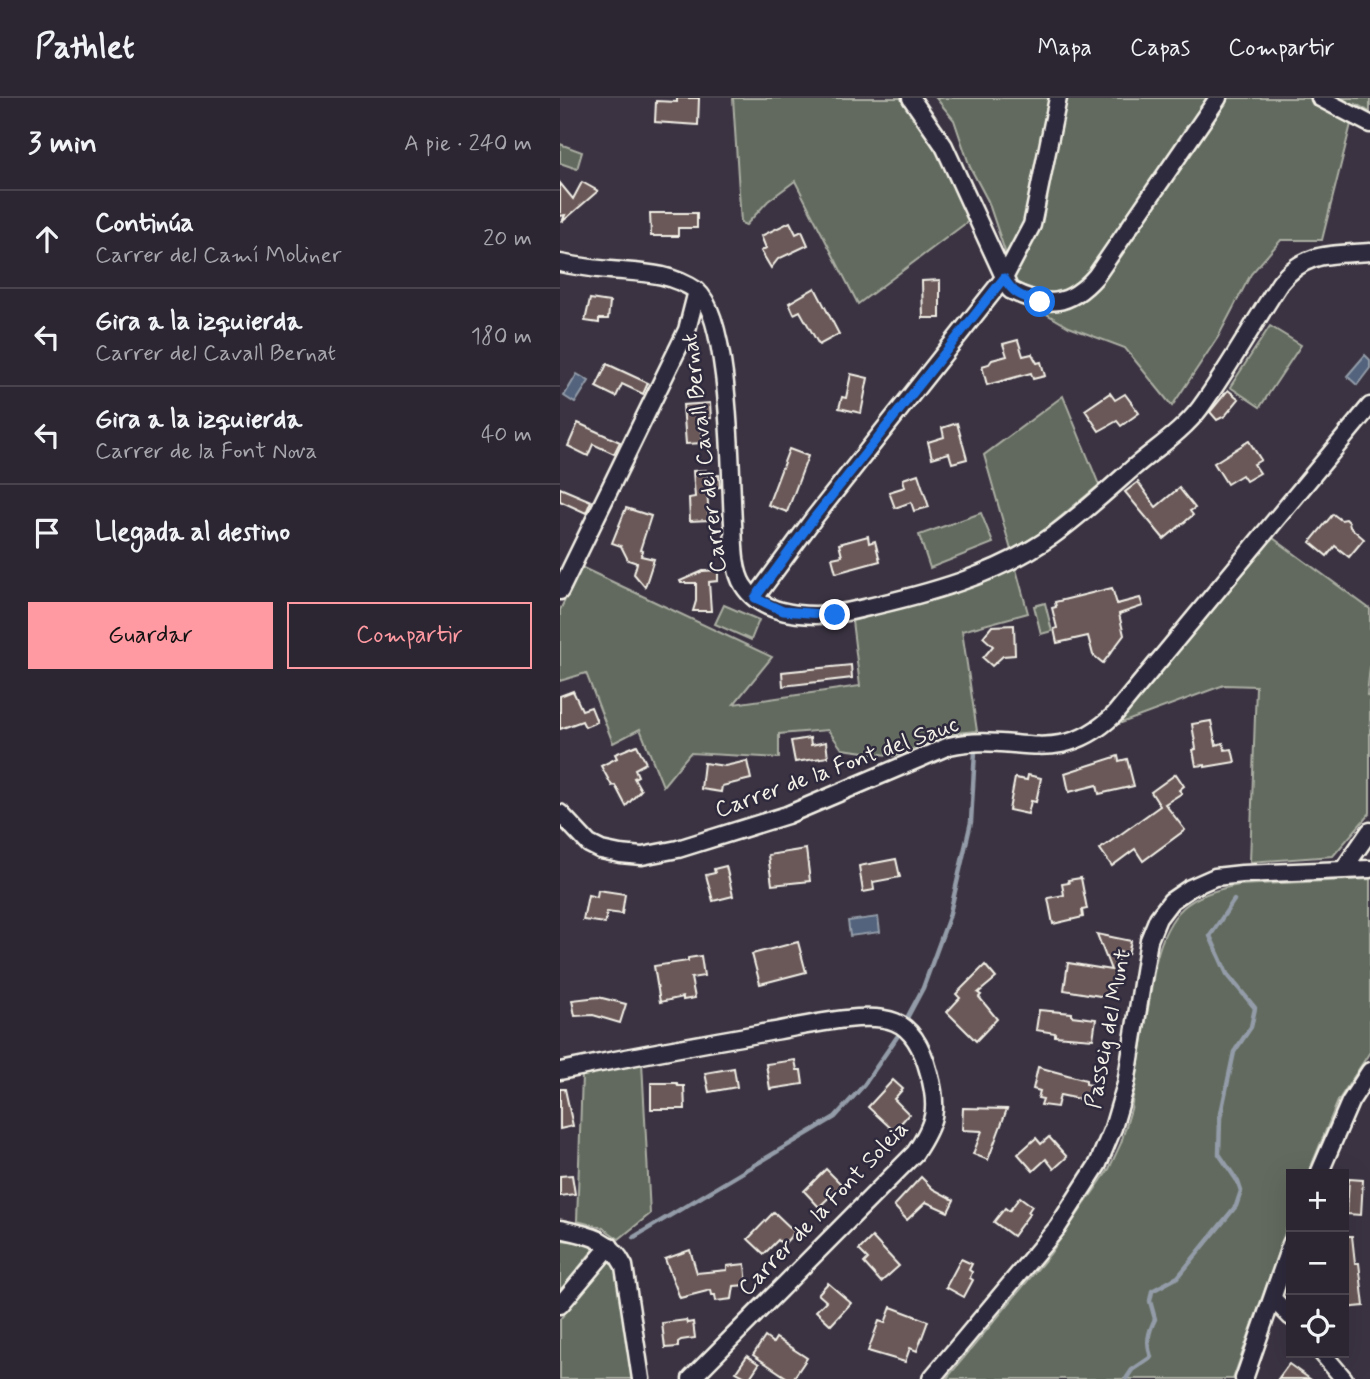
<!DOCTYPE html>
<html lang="es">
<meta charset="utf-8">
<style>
:root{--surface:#2c2632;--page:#342e3a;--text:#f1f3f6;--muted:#a6a5ac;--line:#48434d;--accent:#ff9aa2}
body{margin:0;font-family:Mynerve,sans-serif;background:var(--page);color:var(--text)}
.controls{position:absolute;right:21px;bottom:21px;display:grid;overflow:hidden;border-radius:0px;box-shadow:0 7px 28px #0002}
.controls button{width:63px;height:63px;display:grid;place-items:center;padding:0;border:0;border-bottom:2px solid var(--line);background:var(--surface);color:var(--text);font:35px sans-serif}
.stop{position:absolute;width:21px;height:21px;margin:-16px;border:5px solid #1a73e8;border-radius:50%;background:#fff}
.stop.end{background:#1a73e8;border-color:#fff;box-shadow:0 2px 7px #0008}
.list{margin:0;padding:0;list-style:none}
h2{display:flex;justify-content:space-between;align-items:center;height:91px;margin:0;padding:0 28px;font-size:30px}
h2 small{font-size:23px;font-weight:400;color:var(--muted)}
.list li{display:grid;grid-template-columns:46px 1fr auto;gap:21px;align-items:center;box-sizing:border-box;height:98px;padding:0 28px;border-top:2px solid var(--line)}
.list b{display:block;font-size:26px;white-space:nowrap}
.list p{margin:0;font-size:23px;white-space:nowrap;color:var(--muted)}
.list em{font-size:23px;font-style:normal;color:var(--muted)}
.actions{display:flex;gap:14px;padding:21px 28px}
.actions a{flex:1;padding:16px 0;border:2px solid var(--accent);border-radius:0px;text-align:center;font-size:24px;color:var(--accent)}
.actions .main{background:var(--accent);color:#111}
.icon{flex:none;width:38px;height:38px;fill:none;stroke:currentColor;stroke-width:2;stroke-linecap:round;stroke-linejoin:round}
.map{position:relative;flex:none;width:810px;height:1281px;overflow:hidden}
header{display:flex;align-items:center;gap:42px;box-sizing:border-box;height:98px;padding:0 35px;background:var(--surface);border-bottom:2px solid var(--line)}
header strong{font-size:33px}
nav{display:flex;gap:38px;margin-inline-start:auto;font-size:24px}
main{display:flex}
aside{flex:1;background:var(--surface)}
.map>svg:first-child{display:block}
.green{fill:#626b5e;stroke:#abaea3;stroke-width:2}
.water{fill:#53637d;stroke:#939ca8;stroke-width:2}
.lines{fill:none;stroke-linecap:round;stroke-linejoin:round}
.stream{stroke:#939ca8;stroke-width:4.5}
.building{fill:#6b5958;stroke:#f4f1e8;stroke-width:2}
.minor-casing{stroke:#f4f1e8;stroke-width:21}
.minor{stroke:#2f2a3d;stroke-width:16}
.route{stroke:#1a73e8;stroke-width:9}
.labels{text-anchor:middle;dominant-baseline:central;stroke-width:5;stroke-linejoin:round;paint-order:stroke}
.street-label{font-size:23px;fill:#f4f1e8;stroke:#2f2a3d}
</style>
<header>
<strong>Pathlet</strong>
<nav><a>Mapa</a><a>Capas</a><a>Compartir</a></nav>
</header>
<main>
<aside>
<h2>3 min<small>A pie · 240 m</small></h2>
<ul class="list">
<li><svg class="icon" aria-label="ahead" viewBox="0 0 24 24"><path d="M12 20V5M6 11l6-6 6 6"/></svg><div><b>Continúa</b><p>Carrer del Camí Moliner</p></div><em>20 m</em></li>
<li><svg class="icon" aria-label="left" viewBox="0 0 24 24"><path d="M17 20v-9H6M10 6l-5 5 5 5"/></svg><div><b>Gira a la izquierda</b><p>Carrer del Cavall Bernat</p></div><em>180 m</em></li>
<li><svg class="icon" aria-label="left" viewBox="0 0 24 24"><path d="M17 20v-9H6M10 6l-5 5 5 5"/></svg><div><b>Gira a la izquierda</b><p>Carrer de la Font Nova</p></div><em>40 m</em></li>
<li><svg class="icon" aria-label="arrive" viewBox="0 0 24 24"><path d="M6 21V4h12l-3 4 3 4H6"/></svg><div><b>Llegada al destino</b></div></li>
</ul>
<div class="actions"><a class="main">Guardar</a><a>Compartir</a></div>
</aside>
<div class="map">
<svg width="810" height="1281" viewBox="0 0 810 1281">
<rect width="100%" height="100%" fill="#3b3342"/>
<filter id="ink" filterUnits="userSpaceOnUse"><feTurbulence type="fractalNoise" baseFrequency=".0143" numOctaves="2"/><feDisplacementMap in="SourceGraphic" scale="14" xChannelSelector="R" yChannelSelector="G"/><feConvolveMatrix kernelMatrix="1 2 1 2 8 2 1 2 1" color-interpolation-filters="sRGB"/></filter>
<g filter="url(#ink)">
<g class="green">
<path d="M173,0h170l39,63 28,59 -112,84 -63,-123 -27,20 -22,24 -5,-2z"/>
<path d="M376,0h434v14l-14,-8 -34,136h-41l-30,34 -33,63 -46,69 -47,-58 -56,-21 -48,-28 -33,-98 -18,-34 -16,-47z"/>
<path d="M0,46l22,8 -5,17 -17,-6z"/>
<path d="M710,228l31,19 -41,62 -30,-20z"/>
<path d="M503,298l36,89 -58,48 -30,17 -27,-95z"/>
<path d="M421,415l12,30 -63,25 -11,-33z"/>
<path d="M713,440l97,71v58l-3,28 3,1v117l-37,43 -83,6 6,-176 -32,-1 -108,40z"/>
<path d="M21,469l191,90 -38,47 126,-18 -8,-65 95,-26 69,-26 12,44 -66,18 15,100 -22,2 -60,23 -53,-7 -14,-19 -49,4v24l-89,-5 -27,33 -23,-57 -27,14 -27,-70 -26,8v-71z"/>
<path d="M485,505l7,28 -11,3 -7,-28z"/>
<path d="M164,507l35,15 -8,20 -36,-16z"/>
<path d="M810,781v173l-32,49 -30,73h-17v42l-58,163h-287l104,-125 59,-85 12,-26 10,-34 25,-148c12,-50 33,-67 83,-76z"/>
<path d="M82,964l8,152 -31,25 -16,-11 -26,-7 5,-146z"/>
<path d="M0,1142l27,3 5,5v3l-32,40z"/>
<path d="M48,1163l7,2 2,4 15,112h-72v-60z"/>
</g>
<g class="water">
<path d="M805,257l5,5v8l-13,17 -10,-9z"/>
<path d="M17,276l12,7 -14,22 -11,-7z"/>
<path d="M318,819l2,15 -30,4 -2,-15z"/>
</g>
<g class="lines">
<g class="stream">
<path d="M347,920l16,-30 26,-71 22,-95 4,-71"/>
<path d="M74,1139l201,-120 29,-32 33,-48"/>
<path d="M566,1281l6,-9 19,-13c-5,-14 -3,-24 4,-38l-5,-18 2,-10 26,-14 58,-71 5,-15 -3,-9 -19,-28 1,-36 14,-66 17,-25 4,-19 -28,-34 -17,-38 24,-36"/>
</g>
</g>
<g class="building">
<path d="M117,0h22l-1,27 -43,-3 1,-21 21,1z"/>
<path d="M22,84l16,9 -36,31 3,-7 -5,1v-33l13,16z"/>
<path d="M90,115h47v15h-19v8h-27z"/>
<path d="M230,124l6,12 6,-3 6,14 -30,14 -7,9 -10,-17 5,-3 -5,-12z"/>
<path d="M380,182v38h-17l-1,-37z"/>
<path d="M255,190l24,46 -20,11 -19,-34 -6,3 -5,-11z"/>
<path d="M30,201l20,3 -2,17h-9v4l-14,-2z"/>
<path d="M458,242l5,16 9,-2 5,9 4,-1 4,14 -12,3 -2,-6 -44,12 -5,-19 7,-2 3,-4 15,-4 -4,-12z"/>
<path d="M47,266l41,19 -5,11 -21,-10 -6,13 -20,-10z"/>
<path d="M291,276l17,4 -7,35 -22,-5 3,-11 4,1z"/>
<path d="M668,292l11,9 -14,17 -8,4 -7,-8z"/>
<path d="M550,295l5,7 10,-6 14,19 -18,13 -4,-5 -18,10 -14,-21z"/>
<path d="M150,305l1,15 -10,1 2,24 -17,1 -3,-39z"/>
<path d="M18,325l42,19 -6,12 -21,-10 -5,12 -20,-10z"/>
<path d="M397,325l10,36 -15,4 -3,-10 -17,5 -4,-16 16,-5 -2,-9z"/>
<path d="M689,343l12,19 -7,4 6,9 -14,8 -4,-6 -15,9 -13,-21z"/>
<path d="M229,351l19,7 -21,56 -19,-7z"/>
<path d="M146,372v6l13,-1 1,12 -13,1 2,32 -19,1 -1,-23 6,-1 -2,-26z"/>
<path d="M358,376l11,33 -15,4 -3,-9 -16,6 -6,-16 16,-5 -2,-8z"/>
<path d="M578,384l18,25 23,-19 16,20 -5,3 3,4 -29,24 -39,-47z"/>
<path d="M0,390l31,13 -5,12 -26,-12z"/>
<path d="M66,410l25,8 -11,34 3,1 -2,5 13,3 -9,28 -11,-13 3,-11 -9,-3 -7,-14 -9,-3z"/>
<path d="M773,416l8,6 5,-1 3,3 1,5 14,12 -15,18 -14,-11 -8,10 -17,-14z"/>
<path d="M308,438l1,7 6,-2 5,20 -44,12 -4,-15 10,-2 -3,-12z"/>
<path d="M158,472v11l-9,1 2,29h-18l3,-10v-18h-15l-1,-2 23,-10z"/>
<path d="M552,490l5,16 23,-6 3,8 -24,8 5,21 -21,28 -10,-8 -5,-19 -31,7 -3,-14 3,-1 -5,-20 4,-1 -1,-5z"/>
<path d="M454,527l1,30 -12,1 -11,10 -9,-8 10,-12 -10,-9 9,-11z"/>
<path d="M291,567l1,13 -69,8 -1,-14z"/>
<path d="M13,593l9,19 9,-3 6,15 -12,5 -3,-6 -22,8v-33z"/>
<path d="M651,623l5,24 7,-2 2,7 7,-1 3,13 -30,5v-2l-9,1 -3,-16 3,-1 -4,-25z"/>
<path d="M250,640l1,7 15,-3 2,15 -33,5 -4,-21z"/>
<path d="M77,647l9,18 -11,6 3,7 -4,2 7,12 -15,16 -11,-21 -3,1 -11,-20 16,-8 -2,-4z"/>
<path d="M558,658l1,5 8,-2 7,27 -35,8 -2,-9 -28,7 -4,-19z"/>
<path d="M187,663l4,18 -29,7 -1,6 -20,-3 3,-26 21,3z"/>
<path d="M616,676l8,12 -5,4 3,3 -17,11 20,26 -42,31 -8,-12 -23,17 -12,-17 60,-43 -9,-14z"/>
<path d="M468,677l13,3 -5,24 -5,-1 -3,13 -19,-4 6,-32 12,2z"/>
<path d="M246,751l4,32 -38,4 -4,-30z"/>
<path d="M336,761l4,18 -27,5 1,8 -11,2 -4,-26z"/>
<path d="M166,768l7,30 -20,5 -7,-26 9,-2 -1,-4z"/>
<path d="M521,780l6,31 -5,1 1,7 -30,7 -5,-26 16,-3 -2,-11 7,-1 -1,-3z"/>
<path d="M38,792l27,4 -3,20 -15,-2 -2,11 -22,-3 5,-25 9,2z"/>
<path d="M537,836l34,7 -3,13 -9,-2 -7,46 -48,-8 4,-27 43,7z"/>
<path d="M238,844l8,30 -46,12 -8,-30z"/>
<path d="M141,858l3,20 -13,2 4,20 -12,2v-3l-23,5 -6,-36 34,-5v-3z"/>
<path d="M425,867l11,13 -18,15 3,2 -2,2 18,22 -21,22 -29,-29 13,-14 -4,-4z"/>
<path d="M38,899l28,7 -6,19 -27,-8 -18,1 -3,-16z"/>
<path d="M479,912l33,3v3l24,3 -3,20 -38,-3v-3l-19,-3z"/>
<path d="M235,962l2,10h4l2,14 -33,5 -4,-25z"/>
<path d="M478,969l48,13v4l6,1 -3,16 -29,-6 -3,12 -16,-2 2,-6 -5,-1 2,-7 -7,-2z"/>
<path d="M174,970l3,19 -28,5 -4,-19z"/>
<path d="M333,982l10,9 -9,10 15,15 -15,17 -26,-24z"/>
<path d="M91,985h26l1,3h6l1,23h-34z"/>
<path d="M0,991h5l8,37 -13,3z"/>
<path d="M403,1010l44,1 -19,51 -15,-6 9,-23 -20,-1z"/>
<path d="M489,1039l18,20 -13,12 -8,-10 -13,12 -15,-17 18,-16 5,6z"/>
<path d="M266,1071l16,16 -23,22 -15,-16z"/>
<path d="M12,1077l3,19 -15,2v-20z"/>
<path d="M361,1079l12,12 21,11 -6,12 -22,-10 -19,18 -13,-14z"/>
<path d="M789,1081l14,1 -2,35 -14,-1z"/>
<path d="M460,1099l12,9 -4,6 2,1 -17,23 -19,-14 11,-14 4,3z"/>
<path d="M214,1114l21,20 -12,13 -5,-5 -14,14 -16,-15z"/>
<path d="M784,1138h8l3,27h4l5,43 -20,2z"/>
<path d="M312,1139l27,29 -18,16 -17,-19 4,-4 -9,-9z"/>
<path d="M130,1152l7,23 30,-3v-4l18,-2 2,21 -13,1 -2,13 -16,2 -1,-6h-3l-1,-5 -31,8 -15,-39z"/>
<path d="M401,1161l11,5 -3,6 3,2 -2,6 3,2 -9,17 -18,-10z"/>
<path d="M268,1185l23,20 -20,22 -15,-14 10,-10 -8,-7z"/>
<path d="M331,1209l37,14 -11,30 -7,-3 -5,14 -37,-11 11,-30 6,2z"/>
<path d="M126,1222l1,3 6,-1 2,16 -14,2 -3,2v5l-13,1 -3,-25z"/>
<path d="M205,1239l8,6 3,-5 31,20 -14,21h-4l-36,-24z"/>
<path d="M187,1258l12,8 -10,15 -13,-7z"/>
<path d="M729,1266l21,15h-32z"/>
</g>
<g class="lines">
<defs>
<g id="minor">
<path d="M351,0l33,48 66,144c36,18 59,17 86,-14l122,-178"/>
<path d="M760,0l50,26"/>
<path d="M0,165c17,3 34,6 50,7 33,3 59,2 87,21"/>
<path d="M0,493l127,-261 10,-39c34,28 33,184 36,232 1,18 0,46 10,62 22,36 82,33 117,24 66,-15 136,-33 192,-73 29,-21 55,-45 81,-68 22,-19 50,-37 67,-60 29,-40 53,-84 80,-125 25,-32 52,-28 90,-31"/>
<path d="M195,500l59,-80 190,-240 28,-53 26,-127"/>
<path d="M0,715l29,31 12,6 19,4 22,2 36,-7 109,-34 162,-69c65,-15 107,24 165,-31l256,-309"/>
<path d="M783,772l27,-39"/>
<path d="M0,973c69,-14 139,-27 209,-39 31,-5 97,-22 126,-10 20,8 29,32 34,51 10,36 6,50 -14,80l-224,226"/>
<path d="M759,1076l31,-72 20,-31"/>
<path d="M0,1131c29,6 50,9 64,37l17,113"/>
<path d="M713,1201l18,18"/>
<path d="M0,1207l50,-59"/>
<path d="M762,1255l22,26"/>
<path d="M371,1281l126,-151 41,-64 15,-36 13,-44 23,-144 9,-22 13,-17 19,-13 25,-11 27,-3 128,-5"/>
<path d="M684,1281l47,-135"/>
</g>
</defs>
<use href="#minor" class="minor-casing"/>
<use href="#minor" class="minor"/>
</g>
</g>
<g class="lines" filter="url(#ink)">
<path class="route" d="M275,517l-52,-4 -28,-13 59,-80 190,-240c9,16 18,19 36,24"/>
</g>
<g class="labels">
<g class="street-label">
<text transform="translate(145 355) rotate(-97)">Carrer del Cavall Bernat</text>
<text transform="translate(277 670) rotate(-20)">Carrer de la Font del Sauc</text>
<text transform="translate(549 931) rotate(-79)">Passeig del Munt</text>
<text transform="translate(264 1111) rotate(-46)">Carrer de la Font Soleia</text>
</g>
</g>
</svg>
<div class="controls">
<button>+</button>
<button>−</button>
<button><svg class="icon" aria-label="locate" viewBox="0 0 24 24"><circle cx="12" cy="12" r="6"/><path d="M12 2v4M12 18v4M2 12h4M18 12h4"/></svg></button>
</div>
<div class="stop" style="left:480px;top:204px"></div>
<div class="stop end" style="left:275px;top:517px"></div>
</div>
</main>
